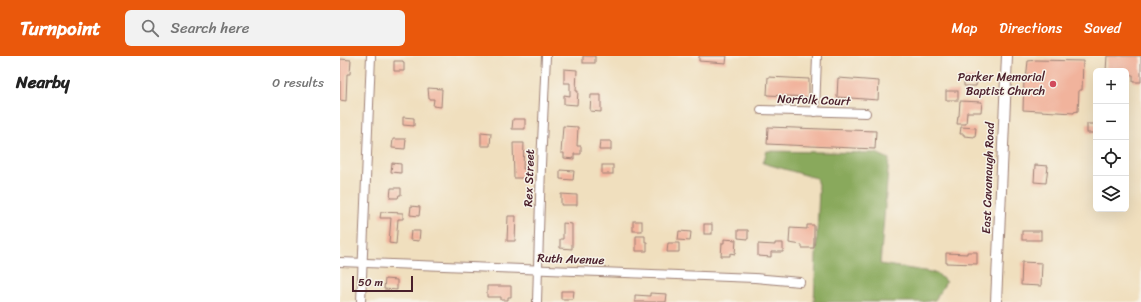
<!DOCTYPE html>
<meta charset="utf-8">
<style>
:root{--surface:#fff;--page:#f2f2f2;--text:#222;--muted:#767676;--line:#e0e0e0;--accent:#ea580c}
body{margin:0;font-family:Sriracha,sans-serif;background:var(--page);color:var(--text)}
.controls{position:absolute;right:12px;top:12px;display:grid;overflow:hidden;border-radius:6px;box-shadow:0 4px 16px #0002}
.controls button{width:36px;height:36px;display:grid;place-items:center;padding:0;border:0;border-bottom:1px solid var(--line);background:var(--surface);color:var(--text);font:20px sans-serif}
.scale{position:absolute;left:12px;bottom:10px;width:61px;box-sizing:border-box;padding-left:4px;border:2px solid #4a1f2b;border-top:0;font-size:11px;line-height:14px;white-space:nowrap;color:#4a1f2b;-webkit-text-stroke:3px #f7f3e8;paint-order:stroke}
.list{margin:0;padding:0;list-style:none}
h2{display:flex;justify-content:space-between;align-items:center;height:52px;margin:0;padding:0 16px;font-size:17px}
h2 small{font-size:13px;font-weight:400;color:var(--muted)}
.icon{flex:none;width:22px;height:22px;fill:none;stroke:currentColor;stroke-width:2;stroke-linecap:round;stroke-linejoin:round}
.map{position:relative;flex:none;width:801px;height:246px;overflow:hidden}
header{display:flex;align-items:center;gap:24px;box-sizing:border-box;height:56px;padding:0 20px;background:var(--accent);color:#fff}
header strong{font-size:19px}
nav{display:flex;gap:22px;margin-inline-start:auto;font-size:14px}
.search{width:280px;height:36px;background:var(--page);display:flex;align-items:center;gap:10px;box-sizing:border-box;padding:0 14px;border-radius:6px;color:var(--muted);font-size:15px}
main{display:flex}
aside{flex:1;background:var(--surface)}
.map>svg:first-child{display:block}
.forest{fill:#89a95c;stroke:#6a6444}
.building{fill:#f1b39c}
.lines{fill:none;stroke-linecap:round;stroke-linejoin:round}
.minor-casing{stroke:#9d7f74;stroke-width:10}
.tertiary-casing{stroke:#9d7f74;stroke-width:12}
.minor{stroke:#fff;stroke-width:8}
.tertiary{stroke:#fff;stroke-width:10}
.poi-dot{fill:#d1495b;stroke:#f7f3e8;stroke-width:1.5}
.labels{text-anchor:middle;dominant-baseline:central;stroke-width:3;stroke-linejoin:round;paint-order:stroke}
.poi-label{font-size:12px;fill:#4a1f2b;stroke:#f7f3e8;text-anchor:end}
.street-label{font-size:12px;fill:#4a1f2b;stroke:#f7f3e8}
</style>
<header>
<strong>Turnpoint</strong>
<div class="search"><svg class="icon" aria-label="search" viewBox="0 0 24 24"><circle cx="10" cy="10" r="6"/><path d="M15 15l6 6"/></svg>Search here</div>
<nav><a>Map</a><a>Directions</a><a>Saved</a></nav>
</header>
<main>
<aside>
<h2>Nearby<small>0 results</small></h2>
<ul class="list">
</ul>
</aside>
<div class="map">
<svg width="801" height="246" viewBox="0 0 801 246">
<rect width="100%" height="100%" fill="#f7f3e8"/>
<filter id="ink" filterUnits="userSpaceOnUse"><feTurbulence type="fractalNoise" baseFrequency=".025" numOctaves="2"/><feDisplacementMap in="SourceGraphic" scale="8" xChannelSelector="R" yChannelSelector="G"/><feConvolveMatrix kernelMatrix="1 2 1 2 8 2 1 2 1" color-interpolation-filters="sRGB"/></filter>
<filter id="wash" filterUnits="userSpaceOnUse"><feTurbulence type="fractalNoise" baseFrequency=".012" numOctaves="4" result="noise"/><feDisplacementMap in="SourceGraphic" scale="16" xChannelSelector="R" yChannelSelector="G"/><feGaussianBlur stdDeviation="0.9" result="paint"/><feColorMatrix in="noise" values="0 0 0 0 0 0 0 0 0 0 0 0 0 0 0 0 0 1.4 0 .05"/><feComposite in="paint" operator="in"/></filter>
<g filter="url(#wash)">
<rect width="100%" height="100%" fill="#f0dfbe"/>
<path class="forest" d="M427,95l109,2 13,6 -9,105 57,9 9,9 -11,18 -11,2h-110l5,-113 -3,-11 -53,-15z"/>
<g id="blocks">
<g class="building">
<rect x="243" y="0" width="12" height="7"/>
<path d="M359,0h28l-1,7 -27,-2z"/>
<path d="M767,0h34v26h-8v-7h-7v-4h-20z"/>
<path d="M0,3l11,1 -1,14h-3l-1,27 -6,-1z"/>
<path d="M696,4l47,1 -1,29h-3l-1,21 -4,1v1l-51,-3 1,-31h2l2,-18z"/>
<path d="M54,5h9v2h1v8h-10z"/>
<path d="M224,13l13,1 -1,21h2l-1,14 -13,-1v-9l6,1v-13h-6z"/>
<path d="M428,21l41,2v18l-42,-2z"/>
<path d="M624,21h13l-1,9h-12z"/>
<path d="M498,22l41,3 -1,19 -41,-3z"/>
<path d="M88,32l14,1 -1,18 -8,-1 1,-7h-5z"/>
<rect x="606" y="35" width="12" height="9"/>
<path d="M251,39h10v17l-11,-1z"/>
<path d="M620,45l22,1 -1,10h-14l-1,12h-9l1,-8h1z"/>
<path d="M63,61l11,1v8l-11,-1z"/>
<path d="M173,63h12v10h-13z"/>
<rect x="747" y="68" width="9" height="9"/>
<path d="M223,70l15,1 -1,19h4v8h-7v5l-10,-1v-5h-3z"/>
<path d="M428,71l108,4 -1,18 -108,-5z"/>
<path d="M621,71l15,1 -1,9 -11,-1v-2h-4z"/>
<path d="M141,76l10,1 -1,13h-9z"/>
<path d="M53,83h13l-1,10 -13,-1z"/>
<path d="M260,85h11v9h-12z"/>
<path d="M173,87h11l-1,26h5v9h-14z"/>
<path d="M52,107l9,1v9l-10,-1z"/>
<rect x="262" y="109" width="11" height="9"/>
<path d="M695,109l13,1 -2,17 -12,-1z"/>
<path d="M220,114l14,1 -1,9 -13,-1z"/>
<path d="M51,132h10v7h-2l-1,3h-8z"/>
<path d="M221,138l16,1v10h-16z"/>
<path d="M71,150l9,1 -1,9 -9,-1z"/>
<path d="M41,156l22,1v6h-5l-2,25 -7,-1 2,-25h-11z"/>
<path d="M168,160h8l-1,25h-8z"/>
<rect x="293" y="165" width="9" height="10"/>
<path d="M223,167l9,1v25l-12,-1v-9h3z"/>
<rect x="364" y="168" width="8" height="10"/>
<path d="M467,169h7v23h-12v-3l-13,-2 1,-15 17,1z"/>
<path d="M398,174h10v9l-10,-1z"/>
<path d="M71,175h9l-1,10 -9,-1z"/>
<path d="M339,175l12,1 -1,9 -12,-1z"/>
<rect x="682" y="175" width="19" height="9"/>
<path d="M296,180h9v6h2v9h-11z"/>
<path d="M384,183l12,1 -1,14 -5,-1v3h-9l1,-13h2z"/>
<path d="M328,187h11v9h-12z"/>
<path d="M435,187h8v9h-12v5l-13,-1v-12l17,1z"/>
<path d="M627,196h10v12l-31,-1v-10l21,1z"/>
<path d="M682,206l20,1 -1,23 -20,-1z"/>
<path d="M45,223l12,1v10l-13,-1z"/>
<path d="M147,230h24v11h-3v3h-7v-3h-14z"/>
<path d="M221,235h13l-1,8h-12z"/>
<path d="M310,237l17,1 -1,8h-31v-7l15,1z"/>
</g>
</g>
</g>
<g filter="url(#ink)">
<use href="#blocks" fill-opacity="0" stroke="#9d7f74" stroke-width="1"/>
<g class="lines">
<defs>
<g id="minor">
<path d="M421,54l105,3"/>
<path d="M475,56l2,-56"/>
<path d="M0,206l415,16 45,4"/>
<path d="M21,246l10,-246"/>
<path d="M197,246l4,-137 5,-109"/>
</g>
<path id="tertiary" d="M656,246l11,-246"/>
</defs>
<use href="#minor" class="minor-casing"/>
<use href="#tertiary" class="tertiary-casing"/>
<use href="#minor" class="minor"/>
<use href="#tertiary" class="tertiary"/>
</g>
</g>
<circle class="poi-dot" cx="713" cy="28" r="4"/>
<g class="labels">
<g class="poi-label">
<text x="705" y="21">Parker Memorial<tspan x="705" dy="14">Baptist Church</tspan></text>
</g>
<g class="street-label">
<text transform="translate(474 44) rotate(2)">Norfolk Court</text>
<text transform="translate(189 122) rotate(-88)">Rex Street</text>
<text transform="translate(648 122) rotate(-88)">East Cavanaugh Road</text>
<text transform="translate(231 203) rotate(2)">Ruth Avenue</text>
</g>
</g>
</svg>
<div class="controls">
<button>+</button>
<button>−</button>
<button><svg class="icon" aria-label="locate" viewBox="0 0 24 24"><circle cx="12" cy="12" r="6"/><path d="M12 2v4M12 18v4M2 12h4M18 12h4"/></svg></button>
<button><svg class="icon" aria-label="layers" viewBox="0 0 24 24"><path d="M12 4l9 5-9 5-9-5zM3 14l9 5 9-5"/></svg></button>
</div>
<div class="scale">50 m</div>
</div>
</main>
